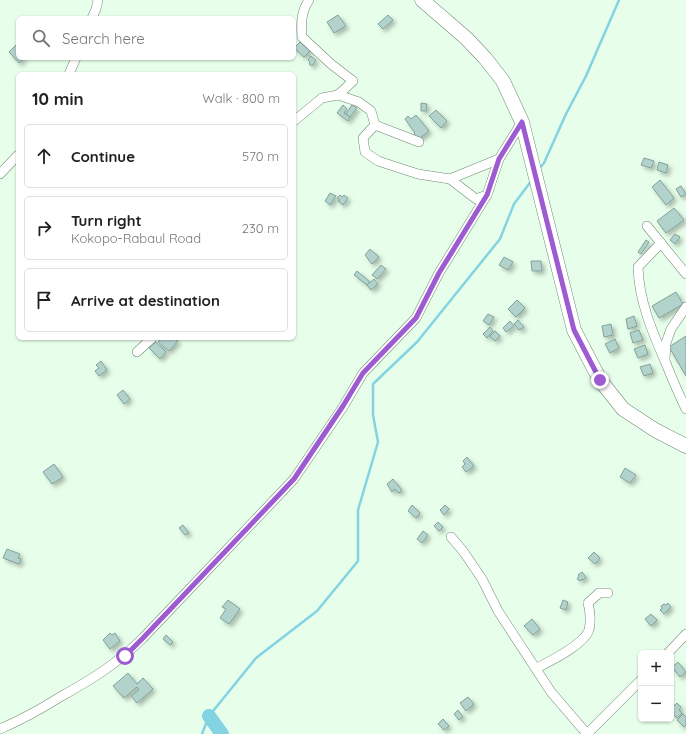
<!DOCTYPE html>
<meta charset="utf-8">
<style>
:root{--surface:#fff;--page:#f6f6f6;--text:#222;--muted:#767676;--line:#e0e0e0}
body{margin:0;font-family:Quicksand,sans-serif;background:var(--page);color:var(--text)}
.controls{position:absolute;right:12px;bottom:12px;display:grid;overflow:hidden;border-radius:6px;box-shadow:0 1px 3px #0004}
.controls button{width:36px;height:36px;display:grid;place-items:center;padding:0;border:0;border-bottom:1px solid var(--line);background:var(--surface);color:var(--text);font:20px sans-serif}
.stop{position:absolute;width:12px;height:12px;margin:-9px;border:3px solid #9c5bd1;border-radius:50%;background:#fff}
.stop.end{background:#9c5bd1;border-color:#fff;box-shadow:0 1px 4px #0008}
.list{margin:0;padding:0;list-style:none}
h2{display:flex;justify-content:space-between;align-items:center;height:52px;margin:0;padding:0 16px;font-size:17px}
h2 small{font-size:13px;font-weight:400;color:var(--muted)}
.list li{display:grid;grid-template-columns:26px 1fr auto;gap:12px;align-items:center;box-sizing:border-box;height:64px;margin:0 8px 8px;padding:0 8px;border:1px solid var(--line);border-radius:6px}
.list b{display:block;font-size:15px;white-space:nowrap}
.list p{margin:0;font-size:13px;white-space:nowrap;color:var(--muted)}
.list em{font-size:13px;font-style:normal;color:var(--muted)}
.icon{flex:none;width:22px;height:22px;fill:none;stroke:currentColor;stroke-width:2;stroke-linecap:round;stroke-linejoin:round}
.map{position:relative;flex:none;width:686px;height:734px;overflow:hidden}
.search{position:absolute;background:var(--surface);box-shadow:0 1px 3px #0004;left:16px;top:16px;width:280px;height:44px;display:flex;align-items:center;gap:10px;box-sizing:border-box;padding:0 14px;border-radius:6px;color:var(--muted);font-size:15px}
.panel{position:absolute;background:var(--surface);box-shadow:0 1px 3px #0004;left:16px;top:72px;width:280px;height:268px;border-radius:6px}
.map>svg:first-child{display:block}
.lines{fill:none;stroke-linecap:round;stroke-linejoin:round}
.stream{stroke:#83d3e3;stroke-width:2.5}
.river{stroke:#83d3e3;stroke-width:14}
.building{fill:#b2d3cc;stroke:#81a19a;filter:url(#shadow)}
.street-casing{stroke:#728775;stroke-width:10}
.primary-casing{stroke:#728775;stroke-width:15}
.street{stroke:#fff;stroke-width:9}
.primary{stroke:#fff;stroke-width:14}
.route{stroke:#9c5bd1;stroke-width:5}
</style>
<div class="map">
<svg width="686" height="734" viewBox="0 0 686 734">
<defs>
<filter id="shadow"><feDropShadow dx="3" dy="3" stdDeviation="2" flood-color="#0004"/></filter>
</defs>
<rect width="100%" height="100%" fill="#e7ffea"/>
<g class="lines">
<g class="stream">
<path d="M539,169l5,-6 22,-49 20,-38 33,-76"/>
<path d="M202,734l7,-18 47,-58 61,-47 41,-50v-51l20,-68 -5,-27v-31l44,-42 83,-103 14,-35 18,-24"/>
</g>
<path class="river" d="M209,716l13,18"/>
</g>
<g class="building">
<path d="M338,15l8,11 -12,7 -7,-11z"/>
<path d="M388,15l5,5 -10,9 -5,-5z"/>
<path d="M300,42l10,9 -6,6 -10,-9z"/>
<path d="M16,45l2,2v11h7l-6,5 -10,-11z"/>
<path d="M311,56l5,4 -4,6 -3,-2 1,-2 -2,-2z"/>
<path d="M421,103l6,1 -1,7h-5z"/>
<path d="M343,105l4,4 -3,4 6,4 -2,4 -11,-8z"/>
<path d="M352,105l5,3 -7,9 -4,-3z"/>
<path d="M436,110l11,11 -6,7 -12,-12z"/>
<path d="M416,115l13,16 -9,7 -2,-2 -2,1 -2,-3 1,-1 -10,-14 3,-3 3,3z"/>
<path d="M644,158l10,3 -3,7 -10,-3z"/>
<path d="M659,162l9,3 -2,8 -9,-3z"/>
<path d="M660,180l14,18 -8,7 -14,-18z"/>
<path d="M681,186l5,8 -5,3 -5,-8z"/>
<path d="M330,193l6,3 -6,9 -5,-4z"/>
<path d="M340,195l2,2 2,-2 4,3 -5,7 -5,-4 2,-1 -3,-2z"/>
<path d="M674,208l10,12 -18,13 -9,-12z"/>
<path d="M675,234l5,3 -5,7 -5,-4z"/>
<path d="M646,240l3,2 -8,12 -3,-2z"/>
<path d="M370,249l9,8 -7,7 -7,-9z"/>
<path d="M504,257l9,5 -5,8 -9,-5z"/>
<path d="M531,261h10l1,10h-10z"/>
<path d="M381,265l5,4 -9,10 -5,-4z"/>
<path d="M357,271l13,11 -3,3 -13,-10z"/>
<path d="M374,279l4,5 -7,6 -4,-5z"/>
<path d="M676,292l7,12 -24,14 -7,-12z"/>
<path d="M517,300l8,8 -9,9 -8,-8z"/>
<path d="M488,314l6,3 -5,8 -6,-4z"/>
<path d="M634,316l3,10 -9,3 -2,-10z"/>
<path d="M518,320l6,7 -5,3 -5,-6z"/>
<path d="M510,321l4,5 -8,6 -3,-4z"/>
<path d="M611,324l2,11 -9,2 -2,-11z"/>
<path d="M490,327l3,4 -6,7 -4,-4z"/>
<path d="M639,330l4,10 -10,3 -3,-10z"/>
<path d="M495,331l5,5 -5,5 -5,-5z"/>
<path d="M686,336v40l-17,-29z"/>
<path d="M161,338h4l2,2 2,-2h5l4,3 -9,10 -11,-9z"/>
<path d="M615,339l4,9 -9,5 -5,-9z"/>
<path d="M156,342l10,10 -6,7 -11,-11z"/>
<path d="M645,345l3,9 -10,4 -4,-9z"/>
<path d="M101,361l6,9 -8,6 -4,-5 4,-3 -3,-3z"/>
<path d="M650,364l3,9 -9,3 -4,-9z"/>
<path d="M123,390l7,9 -6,5 -7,-9z"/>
<path d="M467,457l7,9 -8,6 -4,-5 3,-3 -2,-3z"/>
<path d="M54,464l9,13 -11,7 -9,-12z"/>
<path d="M625,468l11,7 -6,8 -10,-6z"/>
<path d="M393,479l9,11 -3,3 -5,-4 -2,3 -5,-8z"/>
<path d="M412,505l8,8 -4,5 -8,-7z"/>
<path d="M445,505l4,4 -5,6 -4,-5z"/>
<path d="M438,522l5,5 -4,4 -5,-5z"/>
<path d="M183,525l6,8 -4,2 -6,-7z"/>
<path d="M423,531l5,4 -6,8 -5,-4z"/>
<path d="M7,549l13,5 -2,4 3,1 -2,5 -16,-6z"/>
<path d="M594,552l6,6 -5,6 -7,-6z"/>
<path d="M582,572l4,5 -3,3 -1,-1 -2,2 -3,-2 2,-3 -1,-1z"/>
<path d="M228,600l12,9 -11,15 -9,-6 6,-9 -4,-2z"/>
<path d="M563,600l5,2 -2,8 -6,-2z"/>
<path d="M668,603l3,4 -7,7 -4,-4 2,-2 -1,-2 3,-2 2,1z"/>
<path d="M651,614l6,6 -6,6 -6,-7z"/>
<path d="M532,619l8,10 -7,6 -9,-9z"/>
<path d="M110,633l2,2 3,-2 5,8 -10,8 -7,-9z"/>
<path d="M166,635l7,7 -3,3 -7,-6z"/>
<path d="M678,662l8,10 -6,5 -8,-10z"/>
<path d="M128,673l9,11 6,-6 10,11 -16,14 -6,-7 8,-6 -2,-3 -13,11 -11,-12z"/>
<path d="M468,697l6,7 -8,7 -6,-8z"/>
<path d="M677,703l4,4 -2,3 3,3 -5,5 -6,-6v-3z"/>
<path d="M458,710l5,7 -4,3 -5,-6z"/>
<path d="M683,714l3,3v8l-2,2 -7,-7z"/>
<path d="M443,719l6,7 -5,4 -6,-6z"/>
</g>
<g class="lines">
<defs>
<g id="street">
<path d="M309,0c-8,12 -8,23 -7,37l29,27 22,17 -15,14"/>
<path d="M92,18l4,-9 2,-9"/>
<path d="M69,74l7,-16"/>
<path d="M294,121l28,-23 16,-3 21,7 12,9 4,14 -12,13 2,14 13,9 40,13 32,5 26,20 11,-4 12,-36 23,-37"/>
<path d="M375,125l44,17"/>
<path d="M0,174l18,-19"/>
<path d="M450,179l49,-20"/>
<path d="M647,226l39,48"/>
<path d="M661,243l-23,24c1,34 14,64 27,94 7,17 13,32 21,48"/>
<path d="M137,352l15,-14"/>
<path d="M665,359l1,-16 5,-14 15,-22"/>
<path d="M451,537l12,14 19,28 16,32 53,81 36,42 54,-54"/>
<path d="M668,653l18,-19"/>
<path d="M537,668c13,-7 47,-23 52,-38 2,-8 1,-19 -1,-27l11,-10h9"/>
<path d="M0,729c21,-9 41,-20 60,-32 31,-17 58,-34 83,-59l151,-159 49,-72 20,-34 53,-55 23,-45 48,-78"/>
</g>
<path id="primary" d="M422,0l44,38 19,20 18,23 19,41 52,208 26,50 23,29 32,21 31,16"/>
</defs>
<use href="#street" class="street-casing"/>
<use href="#primary" class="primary-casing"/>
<use href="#street" class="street"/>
<use href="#primary" class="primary"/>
</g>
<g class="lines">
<path class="route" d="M125,656l18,-18 151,-159 49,-73 20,-33 53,-55 23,-45 48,-78 12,-36 23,-37 52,208 26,50"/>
</g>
</svg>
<div class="controls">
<button>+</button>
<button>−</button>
</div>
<div class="stop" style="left:125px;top:656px"></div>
<div class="stop end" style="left:600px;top:380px"></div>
<div class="search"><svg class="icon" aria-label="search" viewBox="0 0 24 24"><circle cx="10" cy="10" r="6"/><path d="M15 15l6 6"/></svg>Search here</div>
<section class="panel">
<h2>10 min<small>Walk · 800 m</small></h2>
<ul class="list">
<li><svg class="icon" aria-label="ahead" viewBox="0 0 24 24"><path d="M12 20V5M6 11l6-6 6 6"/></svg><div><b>Continue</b></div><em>570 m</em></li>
<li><svg class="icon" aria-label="right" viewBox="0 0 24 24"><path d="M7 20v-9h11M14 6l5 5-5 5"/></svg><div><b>Turn right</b><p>Kokopo-Rabaul Road</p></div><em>230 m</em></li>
<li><svg class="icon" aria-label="arrive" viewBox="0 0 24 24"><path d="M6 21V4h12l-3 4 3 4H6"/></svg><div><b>Arrive at destination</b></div></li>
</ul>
</section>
</div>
